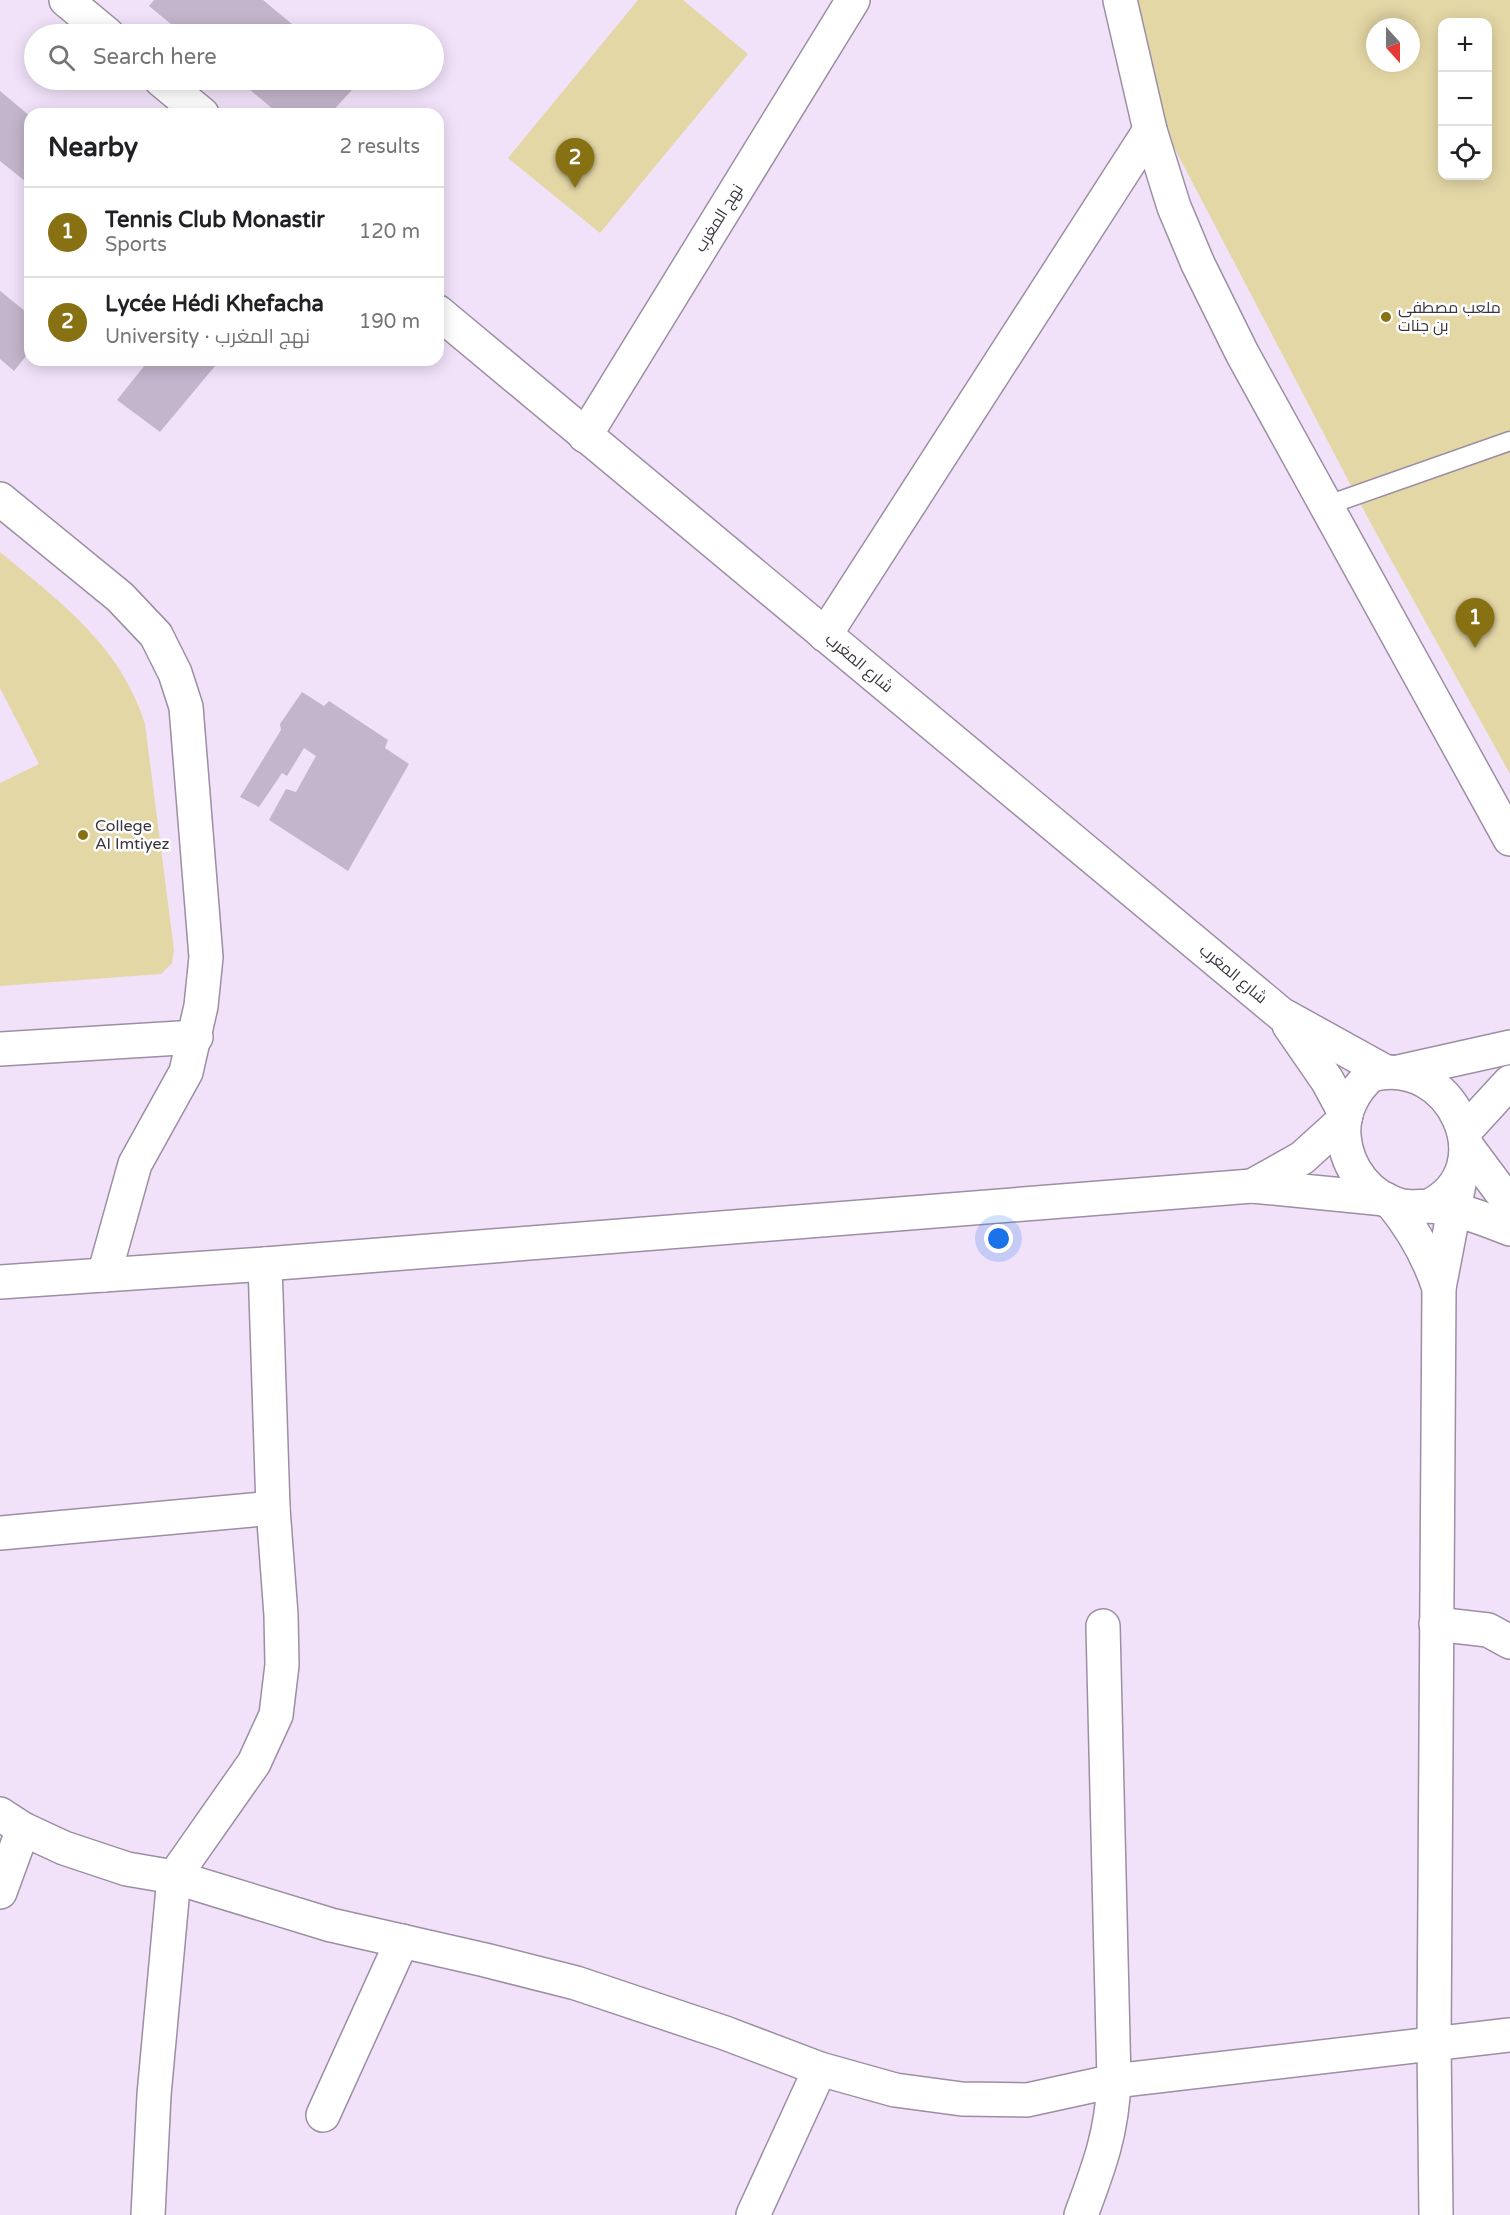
<!DOCTYPE html>
<meta charset="utf-8">
<style>
:root{--surface:#fff;--page:#f2f2f2;--text:#202124;--muted:#757577;--line:#e0e0e0;--accent:#877112}
body{margin:0;font-family:"Varela Round",Cairo,sans-serif;background:var(--page);color:var(--text)}
.controls{position:absolute;right:18px;top:18px;display:grid;overflow:hidden;border-radius:12px;box-shadow:0 3px 15px #0003}
.controls button{width:54px;height:54px;display:grid;place-items:center;padding:0;border:0;border-bottom:2px solid var(--line);background:var(--surface);color:var(--text);font:30px sans-serif}
.compass{position:absolute;left:1366px;top:18px;width:54px;height:54px;border-radius:50%;background:var(--surface);box-shadow:0 3px 15px #0003;rotate:159deg}
.you{position:absolute;left:999px;top:1239px;width:21px;height:21px;margin:-15px;border:4px solid #fff;border-radius:50%;background:#1a73e8;box-shadow:0 0 0 9px #1a73e833}
.badge{display:grid;place-items:center;width:39px;height:39px;border-radius:50%;background:var(--accent);color:#fff;font-size:20px;font-weight:700}
.pin{position:absolute;translate:-50% -50px;filter:drop-shadow(0 2px 3px #0008)}
.pin::after{content:'';position:absolute;top:32px;width:21px;height:18px;background:inherit;clip-path:polygon(0 0,100% 0,50% 100%)}
.list{margin:0;padding:0;list-style:none}
h2{display:flex;justify-content:space-between;align-items:center;height:78px;margin:0;padding:0 24px;font-size:26px}
h2 small{font-size:20px;font-weight:400;color:var(--muted)}
.list li{display:grid;grid-template-columns:39px 1fr auto;gap:18px;align-items:center;box-sizing:border-box;height:90px;padding:0 24px;border-top:2px solid var(--line)}
.list b{display:block;font-size:22px;white-space:nowrap}
.list p{margin:0;font-size:20px;white-space:nowrap;color:var(--muted)}
.list em{font-size:20px;font-style:normal;color:var(--muted)}
.icon{flex:none;width:33px;height:33px;fill:none;stroke:currentColor;stroke-width:2;stroke-linecap:round;stroke-linejoin:round}
.map{position:relative;flex:none;width:1510px;height:2215px;overflow:hidden}
.search{position:absolute;background:var(--surface);box-shadow:0 3px 15px #0003;left:24px;top:24px;width:420px;height:66px;display:flex;align-items:center;gap:15px;box-sizing:border-box;padding:0 21px;border-radius:33px;color:var(--muted);font-size:22px}
.panel{position:absolute;background:var(--surface);box-shadow:0 3px 15px #0003;left:24px;top:108px;width:420px;height:258px;border-radius:18px}
.map>svg:first-child{display:block}
.green{fill:#e4d7a6;fill-rule:evenodd}
.building{fill:#c3b5cb}
.lines{fill:none;stroke-linecap:round;stroke-linejoin:round}
.service-casing{stroke:#9c8ea3;stroke-width:21}
.minor-casing{stroke:#9c8ea3;stroke-width:36}
.secondary-casing{stroke:#9c8ea3;stroke-width:36}
.service{stroke:#fff;stroke-width:18}
.minor{stroke:#fff;stroke-width:33}
.secondary{stroke:#fff;stroke-width:33}
.poi-dot{fill:#877112;stroke:#fff;stroke-width:2}
.labels{text-anchor:middle;dominant-baseline:central;stroke-width:5;stroke-linejoin:round;paint-order:stroke}
.street-label{font-size:16px;fill:#3a343d;stroke:#fff}
.poi-label{font-size:16px;fill:#3a343d;stroke:#fff;text-anchor:start}
</style>
<div class="map">
<svg width="1510" height="2215" viewBox="0 0 1510 2215">
<rect width="100%" height="100%" fill="#f1e2f9"/>
<g class="green">
<path d="M638,0h45l65,54 -148,179 -92,-75z"/>
<path d="M1124,0h386v774l-140,-252 -217,-415zM1442,22h46v154h-46zM1375,27h36v36h-36z"/>
<path d="M0,552c61,51 120,93 145,172l29,226 -2,13 -11,11 -161,12v-203l39,-19 -39,-76z"/>
</g>
<g class="building">
<path d="M154,0h109l41,34h-121l-34,-28z"/>
<path d="M238,80h119l3,1 -30,33h-51z"/>
<path d="M0,91l30,25v69l-30,-24z"/>
<path d="M0,291l30,24v36l-16,20 -14,-12z"/>
<path d="M149,360h71l-60,72 -43,-32z"/>
<path d="M302,692l22,14 5,-5 59,39 -3,8 24,16 -61,107 -79,-51 17,-31 10,3 20,-36 -12,-8 -17,28 -5,-3 -23,34 -19,-10 41,-67 -1,-6z"/>
</g>
<g class="lines">
<defs>
<path id="service" d="M1328,505l182,-64"/>
<g id="minor">
<path d="M1120,0l30,130 24,77 24,57 44,89 268,486"/>
<path d="M585,436l268,-436"/>
<path d="M0,499l120,98 36,38 19,38 11,34 20,250 -5,49 -15,66 -51,92 -31,111"/>
<path d="M825,635l325,-505"/>
<path d="M0,1049l196,-12"/>
<path d="M1398,1072l112,-25"/>
<path d="M1464,1132l46,-50"/>
<path d="M1252,1186l50,-28 43,-39"/>
<path d="M1391,1202c22,27 37,53 48,86"/>
<path d="M0,1282l265,-18 987,-78 133,13"/>
<path d="M0,1533l273,-25"/>
<path d="M1436,1624l52,6 22,12"/>
<path d="M0,1814l23,15 41,19 63,21 47,8 157,48 154,35 91,23 149,50 95,36 75,21 67,9 65,1 87,-19 396,-46"/>
<path d="M0,1892l23,-63"/>
<path d="M323,2115l79,-174"/>
<path d="M148,2215l6,-120 20,-218 80,-114 22,-48 6,-50 -1,-50 -8,-107 -8,-244"/>
<path d="M753,2215l67,-146"/>
<path d="M1081,2215c18,-48 31,-82 33,-134l-11,-455"/>
<path d="M1436,2215l-2,-172 5,-755 20,-104"/>
</g>
<g id="secondary">
<path d="M66,0l41,34"/>
<path d="M161,80l41,34"/>
<path d="M438,312l843,702 103,57"/>
<path d="M1289,1025l38,55 19,35"/>
<path d="M1466,1145l44,59"/>
<path d="M1429,1206c76,-37 23,-153 -58,-131 -17,15 -29,37 -27,61 3,33 25,62 58,70 10,2 18,0 28,0 27,2 55,13 80,23"/>
</g>
</defs>
<use href="#service" class="service-casing"/>
<use href="#minor" class="minor-casing"/>
<use href="#secondary" class="secondary-casing"/>
<use href="#service" class="service"/>
<use href="#minor" class="minor"/>
<use href="#secondary" class="secondary"/>
</g>
<g class="poi-dot">
<circle cx="1386" cy="317" r="6"/>
<circle cx="83" cy="835" r="6"/>
</g>
<g class="labels">
<g class="street-label">
<text transform="translate(719 218) rotate(-58)">نهج المغرب</text>
<text transform="translate(859 663) rotate(40)">شارع المغرب</text>
<text transform="translate(1233 974) rotate(40)">شارع المغرب</text>
</g>
<g class="poi-label">
<text x="1398" y="308">ملعب مصطفى<tspan x="1398" dy="18">بن جنات</tspan></text>
<text x="95" y="826">College<tspan x="95" dy="18">Al Imtiyez</tspan></text>
</g>
</g>
</svg>
<div class="controls">
<button>+</button>
<button>−</button>
<button><svg class="icon" aria-label="locate" viewBox="0 0 24 24"><circle cx="12" cy="12" r="6"/><path d="M12 2v4M12 18v4M2 12h4M18 12h4"/></svg></button>
</div>
<svg class="compass" viewBox="-18 -18 36 36"><path d="M0-13l5 13h-10z" fill="#e53935"/><path d="M0 13l5-13h-10z" fill="#757577"/></svg>
<div class="you"></div>
<div class="pin badge" style="left:1475px;top:648px">1</div>
<div class="pin badge" style="left:575px;top:188px">2</div>
<div class="search"><svg class="icon" aria-label="search" viewBox="0 0 24 24"><circle cx="10" cy="10" r="6"/><path d="M15 15l6 6"/></svg>Search here</div>
<section class="panel">
<h2>Nearby<small>2 results</small></h2>
<ul class="list">
<li><span class="badge">1</span><div><b>Tennis Club Monastir</b><p>Sports</p></div><em>120 m</em></li>
<li><span class="badge">2</span><div><b>Lycée Hédi Khefacha</b><p>University · نهج المغرب</p></div><em>190 m</em></li>
</ul>
</section>
</div>
